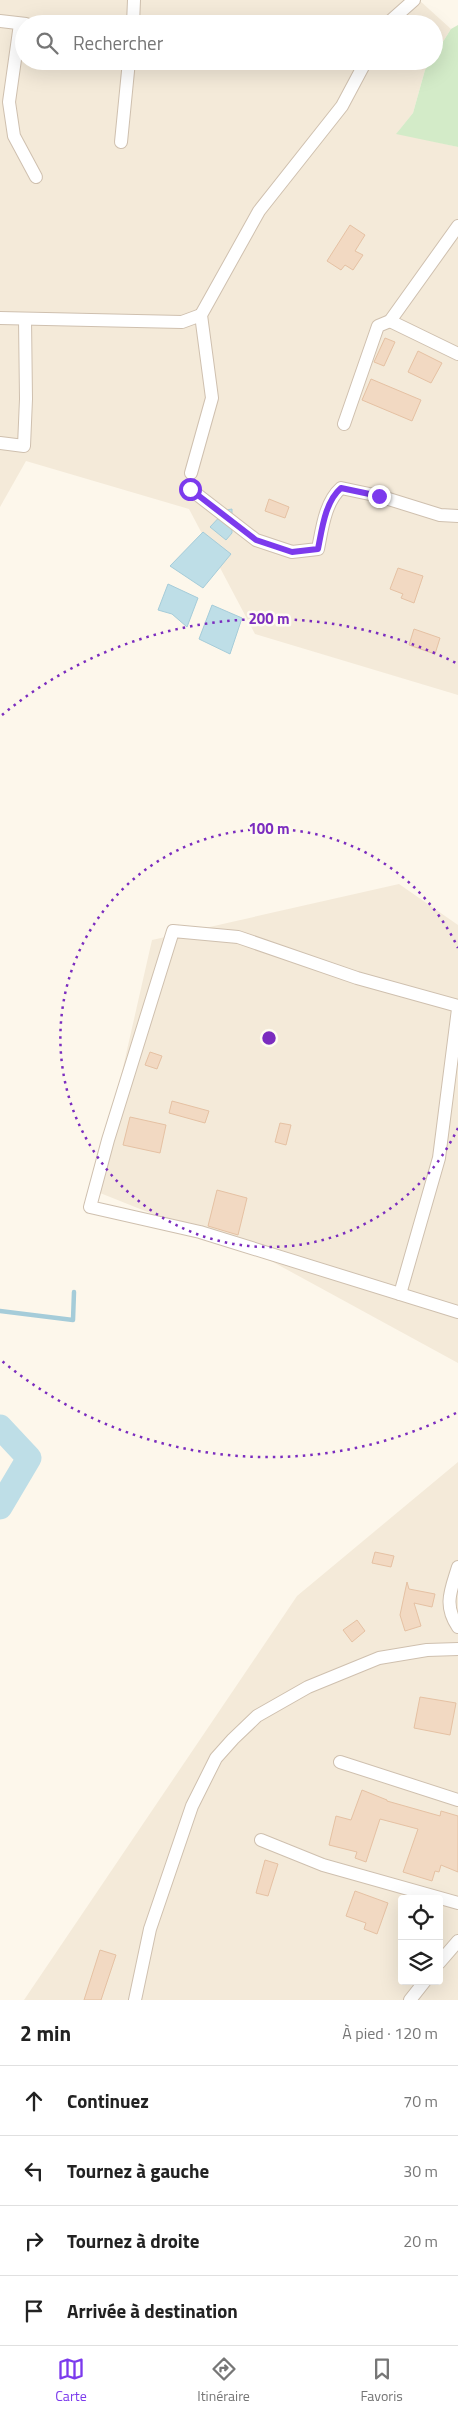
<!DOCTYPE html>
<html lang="fr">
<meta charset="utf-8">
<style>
:root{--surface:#fff;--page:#f6f6f6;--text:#222;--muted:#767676;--line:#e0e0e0;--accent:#7c3aed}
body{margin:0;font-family:"Titillium Web",sans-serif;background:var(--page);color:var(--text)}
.controls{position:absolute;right:15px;bottom:15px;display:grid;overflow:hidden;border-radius:5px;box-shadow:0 5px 20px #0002}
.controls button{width:45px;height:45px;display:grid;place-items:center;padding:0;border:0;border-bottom:1px solid var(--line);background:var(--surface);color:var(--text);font:25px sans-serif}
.stop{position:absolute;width:15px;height:15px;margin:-11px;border:4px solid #7c3aed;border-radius:50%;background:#fff}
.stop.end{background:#7c3aed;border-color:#fff;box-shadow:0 1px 5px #0008}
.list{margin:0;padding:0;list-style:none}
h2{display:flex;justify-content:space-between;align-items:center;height:65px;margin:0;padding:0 20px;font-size:21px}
h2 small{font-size:16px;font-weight:400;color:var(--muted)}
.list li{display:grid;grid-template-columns:32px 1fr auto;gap:15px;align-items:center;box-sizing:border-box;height:70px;padding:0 20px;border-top:1px solid var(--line)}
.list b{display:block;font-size:19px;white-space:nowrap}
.list em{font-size:16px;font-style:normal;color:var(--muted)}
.icon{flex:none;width:28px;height:28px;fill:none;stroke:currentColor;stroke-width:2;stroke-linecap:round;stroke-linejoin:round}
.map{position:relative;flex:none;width:458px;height:2000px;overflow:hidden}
.search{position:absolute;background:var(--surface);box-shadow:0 5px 20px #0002;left:15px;right:15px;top:15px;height:55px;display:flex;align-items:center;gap:12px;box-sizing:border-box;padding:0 18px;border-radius:28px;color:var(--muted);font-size:19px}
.sheet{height:345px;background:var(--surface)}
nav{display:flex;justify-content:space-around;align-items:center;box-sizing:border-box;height:70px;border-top:1px solid var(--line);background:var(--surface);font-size:14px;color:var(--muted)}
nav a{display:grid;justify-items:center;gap:2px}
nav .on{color:var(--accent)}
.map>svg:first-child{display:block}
.residential{fill:#f4ead9;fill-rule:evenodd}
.green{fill:#d3ebc8}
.water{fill:#bedee7;stroke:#a5ccd9}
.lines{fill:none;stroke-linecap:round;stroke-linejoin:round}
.stream{stroke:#a5ccd9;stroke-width:4.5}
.river{stroke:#bedee7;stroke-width:25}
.building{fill:#f2d9c2;stroke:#e5c1a3}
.minor-casing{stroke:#cfc0af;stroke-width:14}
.minor{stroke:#fff;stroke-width:12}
.route{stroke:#7c3aed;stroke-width:6}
.ring{fill:none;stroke:#7b2cbf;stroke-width:2.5;stroke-dasharray:2.5 5}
.centre{fill:#7b2cbf;stroke:#fffbf1;stroke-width:2.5}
.ring-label{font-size:15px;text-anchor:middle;font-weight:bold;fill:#7b2cbf;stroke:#fffbf1;stroke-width:5;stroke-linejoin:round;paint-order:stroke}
</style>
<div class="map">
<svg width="458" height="2000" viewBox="0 0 458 2000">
<rect width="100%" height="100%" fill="#fdf7eb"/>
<g class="residential">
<path d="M0,0h419l32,29 -17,27v-32h-410v37h407l-6,9 -12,43 -16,20 61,14v548l-203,-61 -66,-125 -163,-48 -26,46z"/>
<path d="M399,884l59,41v438l-185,-101 -178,-71 57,-251z"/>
<path d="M458,1462v538h-434l273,-404zM402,1899h37v82h-37z"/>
</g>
<path class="green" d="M458,25v122l-62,-13 17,-21 12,-43 6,-9h3v-5l17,-27z"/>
<g class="water">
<path d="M232,509v24l-6,7 -16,-13 16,-17z"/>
<path d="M203,532l28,22 -28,34 -33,-22z"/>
<path d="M168,584l30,14 -11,29 -15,-13 -14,-4z"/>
<path d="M212,605l30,13 -12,36 -31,-15z"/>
</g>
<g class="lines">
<path class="stream" d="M0,1311l73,9 1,-28"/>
<path class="river" d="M0,1427l29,31 -29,49"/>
</g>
<g class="building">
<path d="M350,225l15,10 -10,16 8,4 -10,15 -8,-5 -4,5 -14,-9z"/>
<path d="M385,338l10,4 -11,24 -10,-4z"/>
<path d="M418,351l24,12 -11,20 -23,-11z"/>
<path d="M371,379l50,21 -9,21 -50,-21z"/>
<path d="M269,499l20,8 -4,11 -20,-7z"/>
<path d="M398,568l25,8 -9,27 -13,-5 2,-4 -13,-5z"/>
<path d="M414,629l26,9 -5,16 -26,-9z"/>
<path d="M150,1052l12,4 -5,13 -12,-4z"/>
<path d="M172,1101l37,10 -4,12 -36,-10z"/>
<path d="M130,1117l36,8 -6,28 -37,-8z"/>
<path d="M280,1123l11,2 -5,20 -11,-3z"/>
<path d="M217,1190l30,8 -9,37 -30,-9z"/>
<path d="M375,1552l19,4 -3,11 -19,-4z"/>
<path d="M407,1582l2,7 26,5 -3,13 -18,-4 7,23 -16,5 -5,-16z"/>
<path d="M357,1620l8,11 -13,11 -9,-12z"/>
<path d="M420,1697l36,6 -6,32 -36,-7z"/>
<path d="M362,1790l25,10v1l53,15 1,-5 17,5v56l-17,-7 -2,7 -4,-1 -3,10 -29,-9 15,-43 -38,-10 -14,43 -11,-4 2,-6 -28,-7 7,-29 15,4z"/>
<path d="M265,1860l13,4 -10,32 -12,-3z"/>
<path d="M355,1891l33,12 -11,31 -13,-5 2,-6 -20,-7z"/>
<path d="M100,1950l16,5 -15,45h-17z"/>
</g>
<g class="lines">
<defs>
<g id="minor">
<path d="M0,21l26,3"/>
<path d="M20,24l-11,78 5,34 22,41"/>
<path d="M133,24l1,-24"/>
<path d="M387,24l27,-24"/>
<path d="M121,142l8,-81"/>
<path d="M0,318l182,4 19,-7"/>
<path d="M390,321l68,33"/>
<path d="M344,424l34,-98 12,-5 68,-95"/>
<path d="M0,443l24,3 2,-47 -1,-80"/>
<path d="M191,473l21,-75 -11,-83 58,-104 83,-105 24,-45"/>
<path d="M190,489l66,51 36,12 26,-3c4,-20 7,-47 23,-61l38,8 61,19 18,1"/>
<path d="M458,1006l-101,-28 -119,-41 -65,-6 -65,209 -18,67 110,25 258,80"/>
<path d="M400,1294l39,-136 19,-149"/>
<path d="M458,1567c-7,23 -15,38 0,60"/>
<path d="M340,1762l118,38"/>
<path d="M261,1840l62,25 135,38"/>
<path d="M439,1963l19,-22"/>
<path d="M135,2000l15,-71 42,-123 24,-48 17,-19 24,-23 51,-29 71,-29 48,-8 31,-1"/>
<path d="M410,2000l15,-19"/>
</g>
</defs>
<use href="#minor" class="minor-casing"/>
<use href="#minor" class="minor"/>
</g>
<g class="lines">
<path class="route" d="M190,489l66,51 36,12 26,-3c4,-20 7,-47 23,-61l38,8"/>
</g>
<g class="ring">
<path d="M458 1128A209 209 0 1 1 458 948"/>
<path d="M456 1413A419 419 0 0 1 2 1361M2 715A419 419 0 0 1 456 663"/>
</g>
<circle cx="269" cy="1038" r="8" class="centre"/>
<g class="ring-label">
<text x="269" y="624">200 m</text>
<text x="269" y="834">100 m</text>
</g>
</svg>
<div class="controls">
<button><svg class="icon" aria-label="locate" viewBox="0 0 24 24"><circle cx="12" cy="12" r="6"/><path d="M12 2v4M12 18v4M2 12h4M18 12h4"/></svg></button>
<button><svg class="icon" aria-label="layers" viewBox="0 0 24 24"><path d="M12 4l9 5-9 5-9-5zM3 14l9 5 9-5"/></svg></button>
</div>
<div class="stop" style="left:190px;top:489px"></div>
<div class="stop end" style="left:379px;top:496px"></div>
<div class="search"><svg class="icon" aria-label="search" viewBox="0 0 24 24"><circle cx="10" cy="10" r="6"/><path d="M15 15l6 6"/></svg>Rechercher</div>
</div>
<section class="sheet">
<h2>2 min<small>À pied · 120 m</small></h2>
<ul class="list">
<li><svg class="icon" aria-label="ahead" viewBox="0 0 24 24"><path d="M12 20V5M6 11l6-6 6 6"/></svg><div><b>Continuez</b></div><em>70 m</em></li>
<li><svg class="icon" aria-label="left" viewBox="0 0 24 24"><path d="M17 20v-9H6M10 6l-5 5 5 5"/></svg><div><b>Tournez à gauche</b></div><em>30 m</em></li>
<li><svg class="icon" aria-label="right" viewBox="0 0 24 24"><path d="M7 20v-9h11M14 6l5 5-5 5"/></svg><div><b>Tournez à droite</b></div><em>20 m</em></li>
<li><svg class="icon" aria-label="arrive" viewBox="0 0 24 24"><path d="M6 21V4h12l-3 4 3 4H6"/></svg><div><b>Arrivée à destination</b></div></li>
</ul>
</section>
<nav>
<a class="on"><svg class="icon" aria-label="map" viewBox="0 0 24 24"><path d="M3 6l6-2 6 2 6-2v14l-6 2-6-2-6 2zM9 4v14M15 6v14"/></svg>Carte</a>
<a><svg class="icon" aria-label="directions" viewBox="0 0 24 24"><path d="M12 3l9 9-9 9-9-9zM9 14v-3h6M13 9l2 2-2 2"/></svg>Itinéraire</a>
<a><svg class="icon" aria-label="saved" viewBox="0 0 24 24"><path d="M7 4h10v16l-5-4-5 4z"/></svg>Favoris</a>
</nav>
